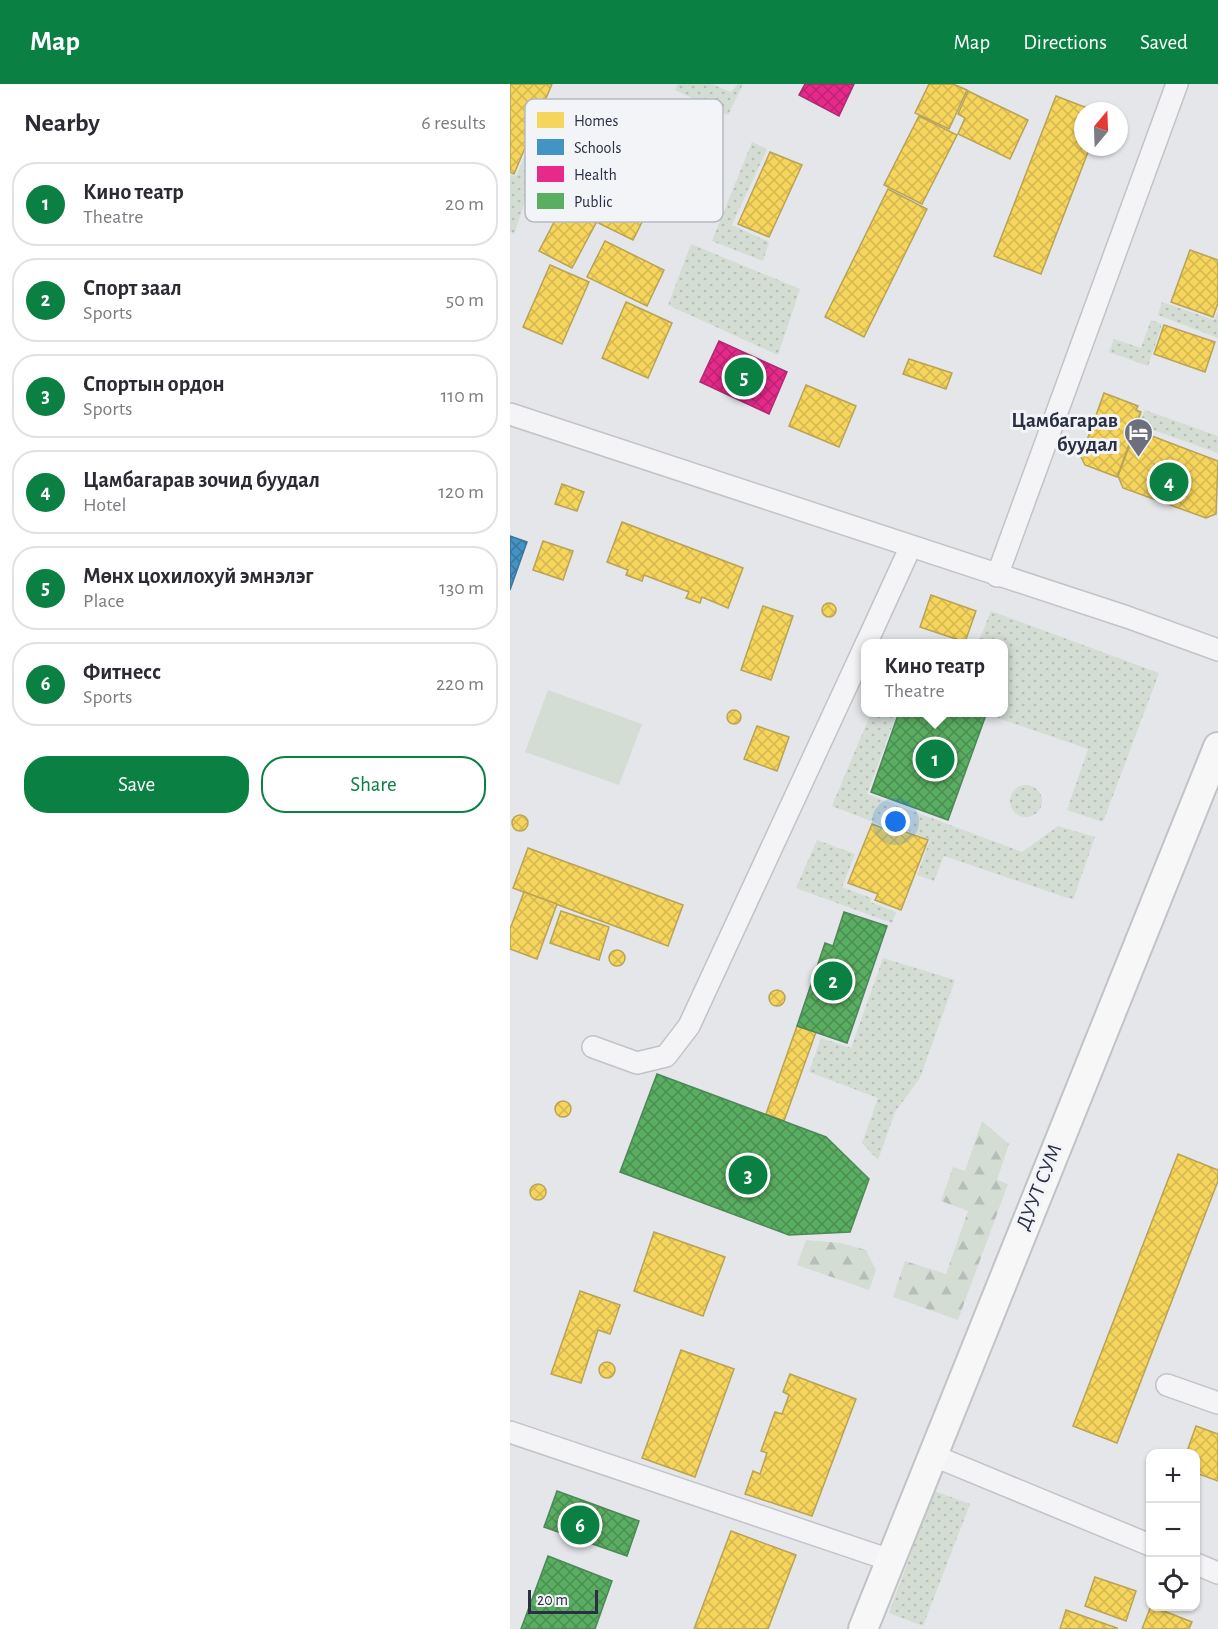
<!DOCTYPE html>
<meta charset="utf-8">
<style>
:root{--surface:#fff;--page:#f7f7f7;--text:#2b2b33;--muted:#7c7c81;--line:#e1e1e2;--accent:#0b8043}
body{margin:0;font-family:"Alegreya Sans",sans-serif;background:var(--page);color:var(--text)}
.controls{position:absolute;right:18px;bottom:18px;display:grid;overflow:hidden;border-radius:12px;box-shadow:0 2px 4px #0004}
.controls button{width:54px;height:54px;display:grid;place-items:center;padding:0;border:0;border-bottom:2px solid var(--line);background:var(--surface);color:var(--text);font:30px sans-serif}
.compass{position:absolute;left:564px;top:18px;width:54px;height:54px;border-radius:50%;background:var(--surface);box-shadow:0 2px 4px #0004;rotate:19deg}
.scale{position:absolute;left:18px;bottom:15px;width:70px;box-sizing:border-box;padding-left:6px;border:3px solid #2a2f44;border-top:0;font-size:16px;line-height:21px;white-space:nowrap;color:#2a2f44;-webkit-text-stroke:4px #f3f4f8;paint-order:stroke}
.you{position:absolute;left:386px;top:738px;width:21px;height:21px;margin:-15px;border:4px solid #fff;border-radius:50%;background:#1a73e8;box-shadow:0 0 0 9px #1a73e833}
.badge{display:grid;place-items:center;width:39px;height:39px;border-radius:50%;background:var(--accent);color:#fff;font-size:20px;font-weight:700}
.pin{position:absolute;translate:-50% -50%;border:3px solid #fff;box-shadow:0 2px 6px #0006}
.popup{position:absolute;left:351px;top:555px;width:147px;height:78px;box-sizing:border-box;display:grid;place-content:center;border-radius:12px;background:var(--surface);filter:drop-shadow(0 2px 4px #0005);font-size:20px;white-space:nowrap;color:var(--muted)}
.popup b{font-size:22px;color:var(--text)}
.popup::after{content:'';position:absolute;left:50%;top:100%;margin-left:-12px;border:12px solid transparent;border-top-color:var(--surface)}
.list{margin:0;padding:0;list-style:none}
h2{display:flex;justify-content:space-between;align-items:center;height:78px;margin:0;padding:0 24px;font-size:26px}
h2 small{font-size:20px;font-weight:400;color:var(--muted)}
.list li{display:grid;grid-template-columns:39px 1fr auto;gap:18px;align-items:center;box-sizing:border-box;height:84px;margin:0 12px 12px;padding:0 12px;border:2px solid var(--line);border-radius:24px}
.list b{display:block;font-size:22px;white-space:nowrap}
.list p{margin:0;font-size:20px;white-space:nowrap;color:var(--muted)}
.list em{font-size:20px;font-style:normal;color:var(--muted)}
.actions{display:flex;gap:12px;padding:18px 24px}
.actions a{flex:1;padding:14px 0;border:2px solid var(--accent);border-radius:24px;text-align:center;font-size:21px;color:var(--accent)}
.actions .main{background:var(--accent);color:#fff}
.icon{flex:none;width:33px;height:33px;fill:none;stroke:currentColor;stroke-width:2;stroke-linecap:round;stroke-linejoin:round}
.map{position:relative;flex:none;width:708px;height:1545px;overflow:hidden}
header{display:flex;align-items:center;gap:36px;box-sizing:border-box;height:84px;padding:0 30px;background:var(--accent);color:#fff}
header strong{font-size:28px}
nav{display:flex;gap:33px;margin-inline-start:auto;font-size:21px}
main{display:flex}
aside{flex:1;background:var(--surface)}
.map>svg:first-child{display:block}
.grass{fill:url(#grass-dots)}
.forest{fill:url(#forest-firs)}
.pitch{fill:#d3ddd4}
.homes{fill:url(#homes-cross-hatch);stroke:#b9a355;stroke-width:1.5}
.schools{fill:url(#schools-cross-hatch);stroke:#3c759d;stroke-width:1.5}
.health{fill:url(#health-cross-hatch);stroke:#ae2b75;stroke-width:1.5}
.public{fill:url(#public-cross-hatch);stroke:#4c8858;stroke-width:1.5}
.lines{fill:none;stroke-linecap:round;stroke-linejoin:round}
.minor-casing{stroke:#c2c3c7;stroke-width:24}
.secondary-casing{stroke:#c2c3c7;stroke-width:32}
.minor{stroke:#f4f4f6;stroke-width:21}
.secondary{stroke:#f7f7f8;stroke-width:28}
.labels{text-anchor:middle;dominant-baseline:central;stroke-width:6;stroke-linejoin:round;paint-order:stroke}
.poi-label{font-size:21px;font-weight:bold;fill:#2a2f44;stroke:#f3f4f8;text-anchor:end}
.street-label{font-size:21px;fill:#2a2f44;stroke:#f3f4f8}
.key{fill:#f3f4f8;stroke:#b7b9c2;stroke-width:1.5}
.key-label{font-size:16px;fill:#2a2f44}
</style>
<header>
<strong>Map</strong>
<nav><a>Map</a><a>Directions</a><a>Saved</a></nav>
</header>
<main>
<aside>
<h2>Nearby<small>6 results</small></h2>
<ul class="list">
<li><span class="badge">1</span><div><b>Кино театр</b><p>Theatre</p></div><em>20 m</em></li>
<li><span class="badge">2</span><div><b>Спорт заал</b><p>Sports</p></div><em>50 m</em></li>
<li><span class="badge">3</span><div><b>Спортын ордон</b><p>Sports</p></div><em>110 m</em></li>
<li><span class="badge">4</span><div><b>Цамбагарав зочид буудал</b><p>Hotel</p></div><em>120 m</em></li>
<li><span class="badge">5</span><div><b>Мөнх цохилохуй эмнэлэг</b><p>Place</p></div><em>130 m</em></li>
<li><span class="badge">6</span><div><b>Фитнесс</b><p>Sports</p></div><em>220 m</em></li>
</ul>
<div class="actions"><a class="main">Save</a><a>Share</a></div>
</aside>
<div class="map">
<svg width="708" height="1545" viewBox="0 0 708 1545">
<defs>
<pattern id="grass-dots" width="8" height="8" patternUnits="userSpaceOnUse" patternTransform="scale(1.5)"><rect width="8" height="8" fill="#d3ddd4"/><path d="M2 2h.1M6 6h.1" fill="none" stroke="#b5beb7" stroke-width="1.8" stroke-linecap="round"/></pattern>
<pattern id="forest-firs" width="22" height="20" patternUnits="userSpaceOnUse" patternTransform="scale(1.5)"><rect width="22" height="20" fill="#d3ddd4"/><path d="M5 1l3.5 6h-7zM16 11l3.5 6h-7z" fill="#b5beb7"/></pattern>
<pattern id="homes-cross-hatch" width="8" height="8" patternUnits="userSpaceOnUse" patternTransform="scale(1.5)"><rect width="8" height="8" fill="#f6d55c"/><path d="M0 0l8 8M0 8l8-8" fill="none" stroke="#d3b751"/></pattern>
<pattern id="schools-cross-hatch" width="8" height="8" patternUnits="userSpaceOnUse" patternTransform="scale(1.5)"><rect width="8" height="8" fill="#4393c3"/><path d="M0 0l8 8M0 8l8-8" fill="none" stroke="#3878a0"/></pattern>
<pattern id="health-cross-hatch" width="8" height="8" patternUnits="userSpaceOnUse" patternTransform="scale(1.5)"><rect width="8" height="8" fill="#e7298a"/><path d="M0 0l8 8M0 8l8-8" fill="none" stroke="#bb2472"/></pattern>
<pattern id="public-cross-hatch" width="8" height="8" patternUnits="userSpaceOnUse" patternTransform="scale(1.5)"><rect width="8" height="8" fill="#5aae61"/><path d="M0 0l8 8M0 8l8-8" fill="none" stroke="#4b8e52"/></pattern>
</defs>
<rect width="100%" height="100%" fill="#e5e6e9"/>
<g class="grass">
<path d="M168,0h33l20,8 7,-8h5l-15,31 -53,-25z"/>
<path d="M141,50l38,17 -33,19 3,-9 -18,-9z"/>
<path d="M242,58l15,7 -35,76 37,17 -6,19 -51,-20z"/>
<path d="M17,67l13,6 -26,77 -4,-2v-58l6,2z"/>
<path d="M189,68l7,4 -30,66 -34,-19 4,-9 14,6 8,-3 6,-9 -1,-12z"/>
<path d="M181,160l109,45 -22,66 -110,-50z"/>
<path d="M652,218l52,18 4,-9v27l-60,-23z"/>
<path d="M641,236l11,4 -14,42 -39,-14 5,-13 27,9z"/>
<path d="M635,326l73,26v17l-79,-28z"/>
<path d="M481,527l168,62 -56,149 -36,-12 21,-61 -99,-34 1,-2 14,-1v-68l-26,-1z"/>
<path d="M361,629h26l-30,81 155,58 36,-26 37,11 -22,63 -129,-44 -10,25 -17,-6 13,-35 -29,-12 -2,4 -67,-26z"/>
<circle cx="516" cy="717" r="16"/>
<path d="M307,756l38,14 -13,33 29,11 -1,4 26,10 -4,11 -96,-35z"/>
<path d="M373,874l72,22 -35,98 -25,34 -17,48 -16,-17 16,-45 -69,-26 12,-34 30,10z"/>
<path d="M424,1407l36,13 -47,122 -34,-13z"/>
</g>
<g class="forest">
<path d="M472,1037l27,23 -12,36 11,4 -50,136 -65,-23 12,-36 41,13 22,-63 -27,-10 12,-34 12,4z"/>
<path d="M296,1156l35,3 25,7 10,20 -7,20 -72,-25z"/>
</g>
<path class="pitch" d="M38,606l94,34 -23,61 -94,-33z"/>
<g class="homes">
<path d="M0,0h42l-38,90 -4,-2z"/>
<path d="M419,0h24l14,6 -18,39 -34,-16z"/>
<path d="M458,7l60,29 -18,39 -52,-25 7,-16 -7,-4z"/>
<path d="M546,12l39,15h-12v36h7l-49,127 -47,-18z"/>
<path d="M409,32l38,19 -35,69 -38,-19z"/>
<path d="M107,60l38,19 -20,40 -38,-19z"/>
<path d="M260,68l32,13 -33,72 -31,-13z"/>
<path d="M87,104l50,24 -14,28 -49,-24z"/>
<path d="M378,105l39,20 -63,128 -39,-20z"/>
<path d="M53,121l33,18 -24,45 -33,-17z"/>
<path d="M95,157l59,29 -17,36 -60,-29z"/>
<path d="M680,166l28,10v43l-5,14 -42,-15z"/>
<path d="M40,181l39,17 -27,62 -39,-17z"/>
<path d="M116,218l46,21 -24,55 -46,-20z"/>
<path d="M654,241l51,17 -10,30 -51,-18z"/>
<path d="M399,275l43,14 -6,16 -43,-15z"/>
<path d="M296,301l50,21 -17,41 -50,-21z"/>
<path d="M594,309l34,13 -2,4 5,2 -24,65 -32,-12 -4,-8z"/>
<path d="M634,349l74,28 -2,53 -10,4 -83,-30 -5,-12 14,-37z"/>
<path d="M52,400l22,8 -7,19 -22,-7z"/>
<path d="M112,438l121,46 -15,40 -26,-11 -2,6 -14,-5 3,-6 -45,-17 -2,6 -16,-6 2,-5 -21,-8z"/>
<path d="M33,457l30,10 -10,29 -30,-10z"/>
<path d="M421,511l45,16 -11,31 -45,-15z"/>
<circle cx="319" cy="526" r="7"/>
<path d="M253,522l30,10 -22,64 -30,-10z"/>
<circle cx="224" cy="633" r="7"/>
<path d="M247,642l32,11 -12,34 -33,-12z"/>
<circle cx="10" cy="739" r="8"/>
<path d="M362,740l29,11 2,-4 25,9 -27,70 -26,-10 3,-6 -30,-11z"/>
<path d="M18,764l155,57 -15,41 -155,-58z"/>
<path d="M14,808l33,12 -20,55 -27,-10v-20z"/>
<path d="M51,827l48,16 -10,33 -49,-17z"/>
<circle cx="107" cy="874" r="8"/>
<circle cx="267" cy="914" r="8"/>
<path d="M287,942l19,6 -32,89 -18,-7z"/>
<circle cx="53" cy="1025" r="8"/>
<path d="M668,1070l40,16v11l-101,262 -44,-17z"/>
<circle cx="28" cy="1108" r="8"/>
<path d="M144,1148l71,25 -22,59 -69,-25z"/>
<path d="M70,1207l40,14 -10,29 -12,-4 -17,53 -30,-9z"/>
<path d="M171,1266l53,19 -39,108 -53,-19z"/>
<circle cx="97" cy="1286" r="8"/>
<path d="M280,1290l66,25 -44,117 -67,-22 8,-23 7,3 7,-21 -6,-2 14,-39 7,2 7,-19 -6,-3z"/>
<path d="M686,1342l22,8v47l-22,-8v-19h-10z"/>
<path d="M221,1447l65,24 -28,74h-74z"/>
<path d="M585,1493l41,14 -10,30 -41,-15z"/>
<path d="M641,1522l41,16 -3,7h-47z"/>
<path d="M556,1526l51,18v1h-57z"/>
</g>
<path class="schools" d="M0,452l17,6 -17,48z"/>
<g class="health">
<path d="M295,0h49l-15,32 -40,-21z"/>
<path d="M209,257l68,31 -18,42 -69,-32z"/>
</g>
<g class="public">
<path d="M389,628h88l-39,108 -77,-28z"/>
<path d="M334,828l43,14 -40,117 -50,-17 28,-83 8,3z"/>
<path d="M147,990l169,63 43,42 -19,53 -61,3 -169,-63z"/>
<path d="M47,1407l82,30 -12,35 -83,-29z"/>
<path d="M38,1472l64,25 -17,48h-74z"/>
</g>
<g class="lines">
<defs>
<g id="minor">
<path d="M0,330l617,203 91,33"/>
<path d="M487,492l180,-492"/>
<path d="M356,560l44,-96"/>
<path d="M83,963l44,16 29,-7 23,-30 177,-382"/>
<path d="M657,1301l51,18"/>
<path d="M0,1348l380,128"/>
<path d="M422,1371l218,90"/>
<path d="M686,1480l22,9"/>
</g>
<path id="secondary" d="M353,1545l355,-882"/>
</defs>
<use href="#minor" class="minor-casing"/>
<use href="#secondary" class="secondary-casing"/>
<use href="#minor" class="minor"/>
<use href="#secondary" class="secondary"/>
</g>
<defs>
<symbol id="hotel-pin" viewBox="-11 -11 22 30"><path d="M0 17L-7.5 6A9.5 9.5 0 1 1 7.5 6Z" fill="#6b6f7e" stroke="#f3f4f8"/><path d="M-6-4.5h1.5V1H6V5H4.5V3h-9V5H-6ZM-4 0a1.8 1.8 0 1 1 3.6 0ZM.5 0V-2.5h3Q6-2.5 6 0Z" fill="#fff"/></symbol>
</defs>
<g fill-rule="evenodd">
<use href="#hotel-pin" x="612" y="332" width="33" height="45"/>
</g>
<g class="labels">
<g class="poi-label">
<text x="608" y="336">Цамбагарав<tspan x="608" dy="24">буудал</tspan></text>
</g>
<g class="street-label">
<text transform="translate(529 1103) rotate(-68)">ДУУТ СУМ</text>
</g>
</g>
<rect x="15" y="15" width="198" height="123" rx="9" class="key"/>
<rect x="27" y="28" width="27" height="16" fill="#f6d55c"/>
<rect x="27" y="55" width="27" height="16" fill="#4393c3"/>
<rect x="27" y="82" width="27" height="16" fill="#e7298a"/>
<rect x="27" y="109" width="27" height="16" fill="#5aae61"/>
<g class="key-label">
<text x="64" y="42">Homes</text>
<text x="64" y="69">Schools</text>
<text x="64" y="96">Health</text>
<text x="64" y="123">Public</text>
</g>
</svg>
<div class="controls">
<button>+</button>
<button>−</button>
<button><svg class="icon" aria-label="locate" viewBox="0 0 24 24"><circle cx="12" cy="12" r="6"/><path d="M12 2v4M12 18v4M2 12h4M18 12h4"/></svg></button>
</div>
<svg class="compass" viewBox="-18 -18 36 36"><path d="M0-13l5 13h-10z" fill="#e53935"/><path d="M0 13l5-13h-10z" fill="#7c7c81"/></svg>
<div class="scale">20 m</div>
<div class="you"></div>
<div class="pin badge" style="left:425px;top:675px">1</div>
<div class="popup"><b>Кино театр</b>Theatre</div>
<div class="pin badge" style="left:323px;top:897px">2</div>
<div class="pin badge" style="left:238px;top:1091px">3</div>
<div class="pin badge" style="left:659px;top:398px">4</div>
<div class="pin badge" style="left:234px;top:293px">5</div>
<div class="pin badge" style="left:70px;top:1441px">6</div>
</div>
</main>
